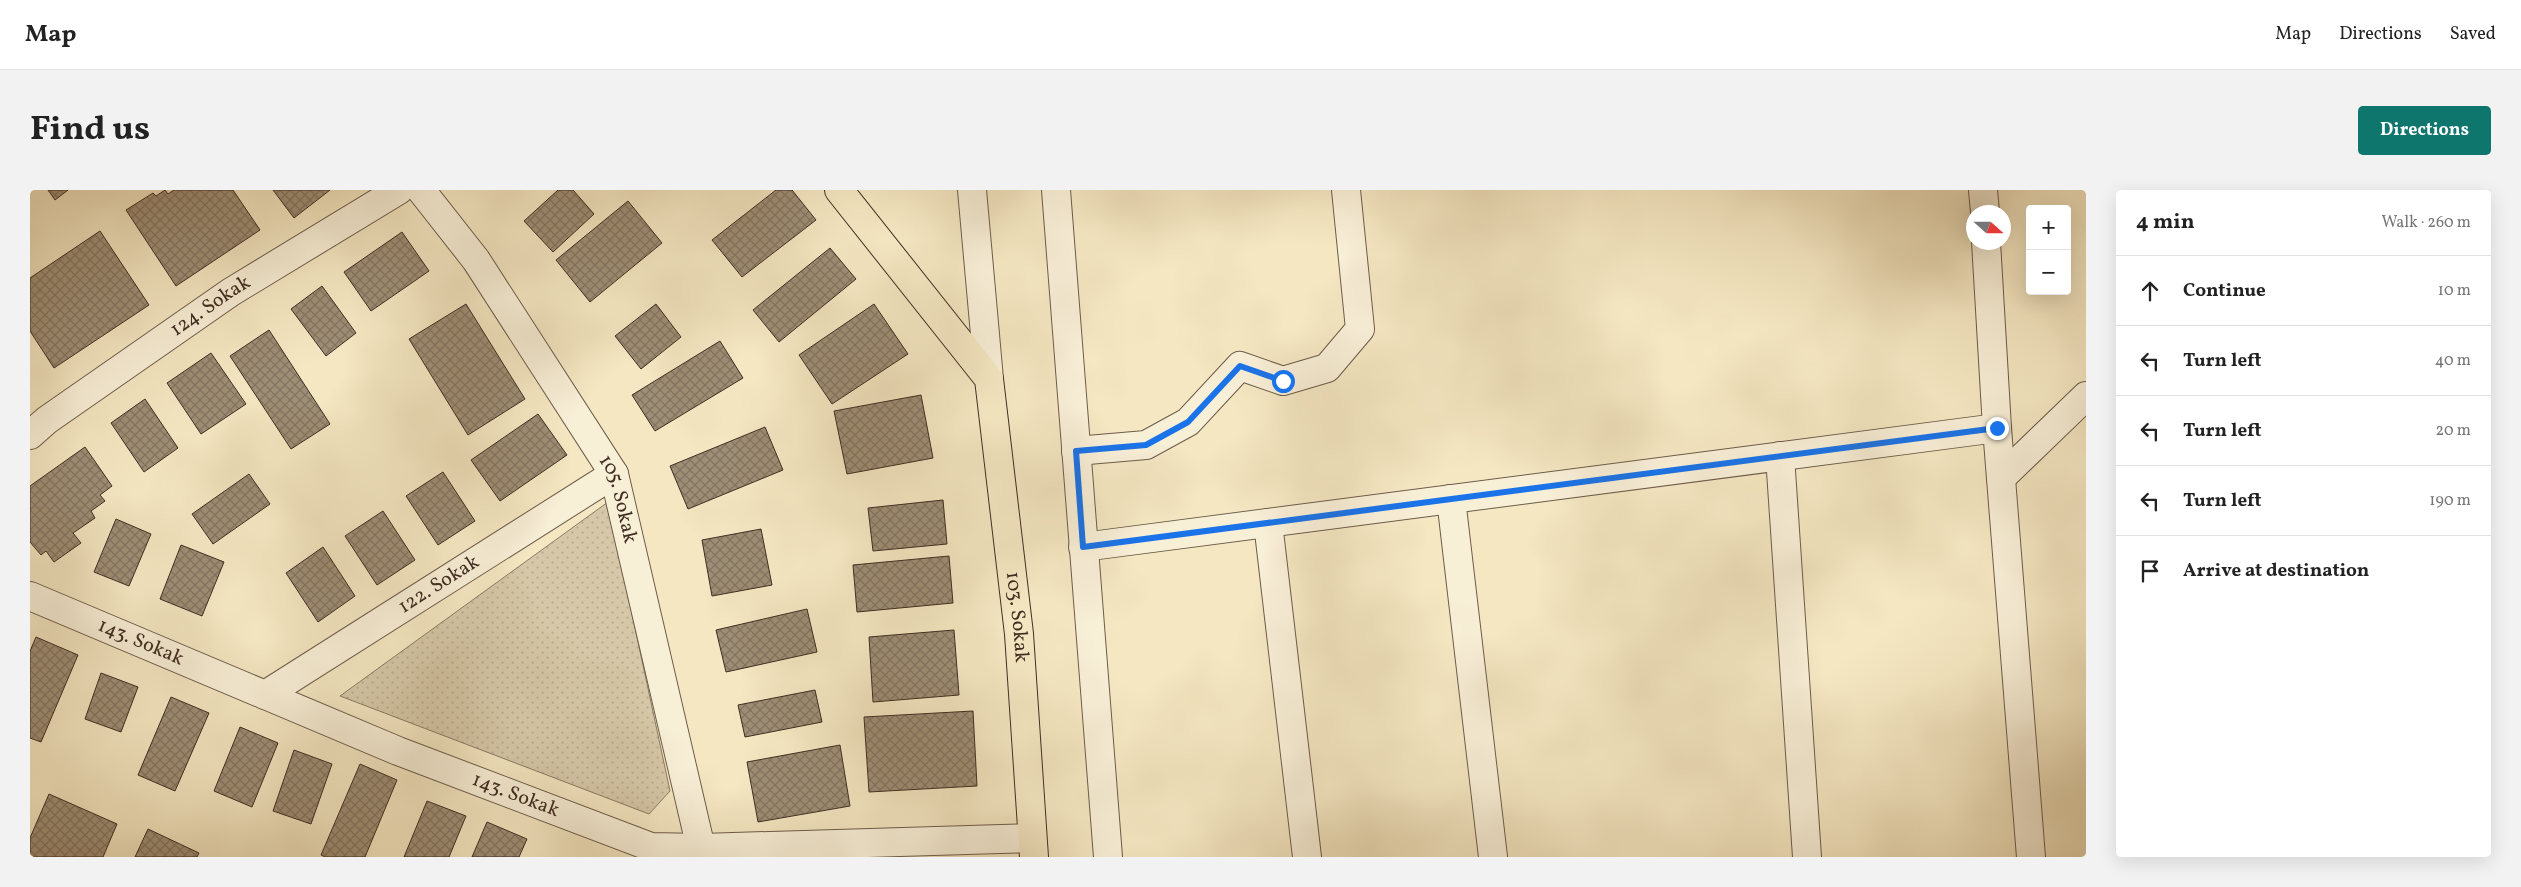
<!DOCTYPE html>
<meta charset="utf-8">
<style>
:root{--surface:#fff;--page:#f2f2f2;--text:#222;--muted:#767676;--line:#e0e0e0;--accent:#0f766e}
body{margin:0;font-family:Vollkorn,serif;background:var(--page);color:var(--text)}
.controls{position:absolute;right:15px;top:15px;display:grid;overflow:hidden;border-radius:5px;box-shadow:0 5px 20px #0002}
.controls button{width:45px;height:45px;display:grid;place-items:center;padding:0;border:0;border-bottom:1px solid var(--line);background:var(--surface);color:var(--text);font:25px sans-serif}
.compass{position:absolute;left:1936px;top:15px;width:45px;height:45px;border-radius:50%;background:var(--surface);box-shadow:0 5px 20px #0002;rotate:111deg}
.stop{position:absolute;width:15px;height:15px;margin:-11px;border:4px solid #1a73e8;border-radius:50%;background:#fff}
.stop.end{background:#1a73e8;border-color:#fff;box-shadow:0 1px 5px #0008}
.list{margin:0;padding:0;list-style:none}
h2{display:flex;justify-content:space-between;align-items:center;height:65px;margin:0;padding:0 20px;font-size:21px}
h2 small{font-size:16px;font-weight:400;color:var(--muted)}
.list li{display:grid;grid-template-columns:32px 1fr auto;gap:15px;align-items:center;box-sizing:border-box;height:70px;padding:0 20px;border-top:1px solid var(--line)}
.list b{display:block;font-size:19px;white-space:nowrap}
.list em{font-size:16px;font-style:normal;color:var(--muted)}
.icon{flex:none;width:28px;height:28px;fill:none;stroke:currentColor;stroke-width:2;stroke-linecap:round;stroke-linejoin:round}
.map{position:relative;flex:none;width:2056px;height:667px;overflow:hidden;border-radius:5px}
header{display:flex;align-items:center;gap:30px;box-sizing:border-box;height:70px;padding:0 25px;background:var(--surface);border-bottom:1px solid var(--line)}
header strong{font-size:24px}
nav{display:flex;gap:28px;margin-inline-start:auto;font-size:18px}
.intro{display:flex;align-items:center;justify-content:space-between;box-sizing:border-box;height:120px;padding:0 30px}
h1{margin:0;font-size:35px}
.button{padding:12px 22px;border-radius:5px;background:var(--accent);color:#fff;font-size:18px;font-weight:700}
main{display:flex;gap:30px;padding:0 30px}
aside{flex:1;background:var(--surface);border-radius:5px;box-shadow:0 5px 20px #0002}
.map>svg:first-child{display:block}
.park{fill:url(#park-dots);stroke:#8a7a64}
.building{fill:url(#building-cross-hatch);stroke:#402d22}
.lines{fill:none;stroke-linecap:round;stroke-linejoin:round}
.minor-casing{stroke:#6d5c4a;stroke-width:30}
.major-casing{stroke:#402d22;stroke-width:30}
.minor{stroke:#f8efd7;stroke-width:28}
.major{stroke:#f4e7c2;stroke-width:28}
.route{stroke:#1a73e8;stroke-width:6}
.labels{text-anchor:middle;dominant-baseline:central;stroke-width:4;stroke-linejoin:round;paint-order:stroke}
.street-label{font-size:20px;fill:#402d22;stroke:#f8efd7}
</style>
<header>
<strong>Map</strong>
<nav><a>Map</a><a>Directions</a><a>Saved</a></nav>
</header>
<div class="intro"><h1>Find us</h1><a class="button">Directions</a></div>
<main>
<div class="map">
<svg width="2056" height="667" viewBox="0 0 2056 667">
<defs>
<pattern id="park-dots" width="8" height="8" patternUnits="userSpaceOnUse" patternTransform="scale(1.25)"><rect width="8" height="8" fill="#d5c7a7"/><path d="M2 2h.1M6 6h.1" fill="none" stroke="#b8ab8f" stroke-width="1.8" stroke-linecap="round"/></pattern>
<pattern id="building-cross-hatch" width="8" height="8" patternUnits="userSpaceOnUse" patternTransform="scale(1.25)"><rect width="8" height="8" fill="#9e8e75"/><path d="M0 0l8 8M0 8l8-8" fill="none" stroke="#827460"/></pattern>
</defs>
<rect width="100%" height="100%" fill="#f4e7c2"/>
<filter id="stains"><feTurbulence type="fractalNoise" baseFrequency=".004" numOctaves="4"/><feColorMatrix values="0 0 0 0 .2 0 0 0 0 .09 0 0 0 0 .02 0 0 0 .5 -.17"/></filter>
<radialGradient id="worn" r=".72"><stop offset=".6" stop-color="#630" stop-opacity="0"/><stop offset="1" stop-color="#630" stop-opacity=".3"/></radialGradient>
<path class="park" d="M578,312l62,289 -21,23 -309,-118z"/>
<g class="building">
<path d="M18,0h20l-13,10z"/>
<path d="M135,0l3,4 6,-4h59l27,40 -84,56 -50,-76 27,-17 3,3z"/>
<path d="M243,0h57l-36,28z"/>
<path d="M528,0h15l21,24 -41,38 -29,-31z"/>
<path d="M746,0h16l24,30 -74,57 -30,-37z"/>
<path d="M598,11l34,42 -72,59 -34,-42z"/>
<path d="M70,41l49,74 -95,63 -24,-37v-53z"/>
<path d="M372,42l27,39 -58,40 -27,-39z"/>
<path d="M800,58l26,31 -77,63 -26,-32z"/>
<path d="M292,96l34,47 -30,23 -35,-47z"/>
<path d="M436,114l59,95 -57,36 -59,-96z"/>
<path d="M626,114l25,33 -40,32 -26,-33z"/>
<path d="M844,114l34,50 -76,50 -33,-49z"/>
<path d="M239,140l61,94 -39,25 -61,-93z"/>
<path d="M690,151l23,37 -88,53 -23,-36z"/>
<path d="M181,163l35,51 -45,30 -34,-51z"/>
<path d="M891,205l12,63 -86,16 -13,-63z"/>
<path d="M115,209l33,49 -34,24 -33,-49z"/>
<path d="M508,224l29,41 -67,46 -29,-41z"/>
<path d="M735,237l18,43 -95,39 -18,-43z"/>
<path d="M55,257l27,39 -12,9 5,6 -14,10 4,7 -22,15 8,10 -27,19 -8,-11 -5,4 -11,-13v-56z"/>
<path d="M413,282l32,49 -37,24 -32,-49z"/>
<path d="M219,284l21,30 -57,40 -21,-30z"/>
<path d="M913,310l4,44 -74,7 -5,-43z"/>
<path d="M353,321l32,49 -38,25 -32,-49z"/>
<path d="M86,329l35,15 -22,52 -35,-14z"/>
<path d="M731,339l11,56 -60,11 -10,-56z"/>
<path d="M151,355l43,17 -22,54 -42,-17z"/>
<path d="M293,357l32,49 -37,26 -32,-49z"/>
<path d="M919,366l4,47 -96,9 -4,-47z"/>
<path d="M777,419l10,43 -91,20 -10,-42z"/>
<path d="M924,440l5,65 -86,7 -4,-65z"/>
<path d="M6,447l42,18 -37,87 -11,-4v-87z"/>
<path d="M71,483l37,14 -17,45 -36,-13z"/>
<path d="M785,500l7,32 -77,15 -7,-32z"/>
<path d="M141,507l38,16 -34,78 -37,-16z"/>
<path d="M943,521l4,75 -108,6 -5,-75z"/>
<path d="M210,537l38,16 -26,64 -38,-16z"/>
<path d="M810,555l10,61 -92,16 -11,-60z"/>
<path d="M264,560l38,14 -21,60 -38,-13z"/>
<path d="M330,574l37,16 -32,77h-40l-4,-2z"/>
<path d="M19,604l68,30 -14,33h-73v-19z"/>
<path d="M397,611l39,15 -17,41h-45z"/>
<path d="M457,632l40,17 -8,18h-47z"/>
<path d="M118,639l51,24 -2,4h-62z"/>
</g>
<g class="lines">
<defs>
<g id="minor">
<path id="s1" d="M391,0l55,70 138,214 89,383"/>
<path d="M942,0l17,189"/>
<path d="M1026,0l52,667"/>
<path d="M1953,0l2,22"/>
<path d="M1956,52l11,186 34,429"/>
<path id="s2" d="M0,245l17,-15 184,-128 168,-102"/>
<path d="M1046,261l70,-6 42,-23 52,-56 43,15 44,-13 33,-39 -14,-139"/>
<path d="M1750,266l27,401"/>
<path d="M1971,288l85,-82"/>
<path d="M1421,309l42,358"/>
<path d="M1238,333l39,334"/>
<path d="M1053,357l914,-119"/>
<path id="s3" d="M0,406l368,155 253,96 51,1 329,-10"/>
<path id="s4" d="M235,505l349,-221"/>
</g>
<g id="major">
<path id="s5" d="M809,0l150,189 30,255 15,223"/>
</g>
</defs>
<use href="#minor" class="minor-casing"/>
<use href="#major" class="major-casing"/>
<use href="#minor" class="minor"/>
<use href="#major" class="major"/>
</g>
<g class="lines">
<path class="route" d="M1253,191l-43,-15 -52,56 -42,23 -70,6 7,96 914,-119"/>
</g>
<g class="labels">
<g class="street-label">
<text stroke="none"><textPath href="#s2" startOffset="222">124. Sokak</textPath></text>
<text stroke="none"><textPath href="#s1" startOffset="369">105. Sokak</textPath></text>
<text stroke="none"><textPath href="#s4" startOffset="206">122. Sokak</textPath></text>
<text stroke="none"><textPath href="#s5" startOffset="481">103. Sokak</textPath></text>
<text stroke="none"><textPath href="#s3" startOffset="120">143. Sokak</textPath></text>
<text stroke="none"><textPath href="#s3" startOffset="525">143. Sokak</textPath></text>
</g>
</g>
<rect width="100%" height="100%" filter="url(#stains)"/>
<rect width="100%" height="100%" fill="url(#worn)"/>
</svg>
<div class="controls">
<button>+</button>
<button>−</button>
</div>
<svg class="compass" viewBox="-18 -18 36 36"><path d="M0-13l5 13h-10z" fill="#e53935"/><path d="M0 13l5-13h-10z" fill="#767676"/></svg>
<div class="stop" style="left:1253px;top:191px"></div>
<div class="stop end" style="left:1967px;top:238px"></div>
</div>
<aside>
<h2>4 min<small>Walk · 260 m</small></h2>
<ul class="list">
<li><svg class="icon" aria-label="ahead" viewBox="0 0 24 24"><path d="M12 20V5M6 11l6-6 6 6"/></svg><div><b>Continue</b></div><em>10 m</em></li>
<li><svg class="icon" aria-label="left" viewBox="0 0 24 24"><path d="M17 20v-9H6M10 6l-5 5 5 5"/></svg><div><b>Turn left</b></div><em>40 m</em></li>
<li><svg class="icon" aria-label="left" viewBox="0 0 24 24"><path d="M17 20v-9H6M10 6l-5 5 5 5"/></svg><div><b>Turn left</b></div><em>20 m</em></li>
<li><svg class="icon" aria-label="left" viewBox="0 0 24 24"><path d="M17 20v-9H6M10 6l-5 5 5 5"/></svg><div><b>Turn left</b></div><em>190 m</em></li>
<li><svg class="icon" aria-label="arrive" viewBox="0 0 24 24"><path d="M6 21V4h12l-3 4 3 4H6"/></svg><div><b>Arrive at destination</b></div></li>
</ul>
</aside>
</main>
